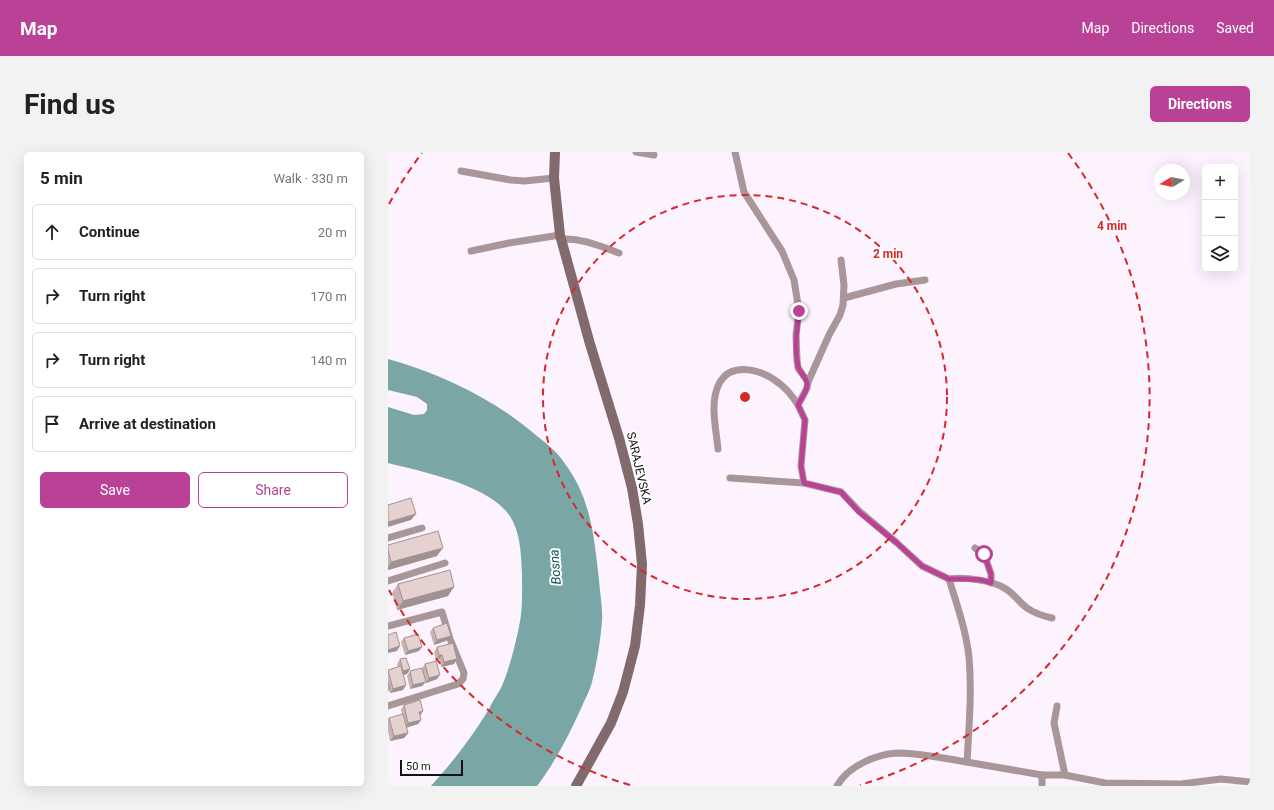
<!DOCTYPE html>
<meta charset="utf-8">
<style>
:root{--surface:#fff;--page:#f2f2f2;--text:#222;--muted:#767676;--line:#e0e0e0;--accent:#b94297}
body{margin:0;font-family:Roboto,sans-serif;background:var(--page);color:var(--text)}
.controls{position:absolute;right:12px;top:12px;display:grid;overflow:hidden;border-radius:6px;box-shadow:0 4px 16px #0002}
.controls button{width:36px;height:36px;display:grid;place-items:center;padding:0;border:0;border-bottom:1px solid var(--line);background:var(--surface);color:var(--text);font:20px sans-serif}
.compass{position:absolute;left:766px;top:12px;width:36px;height:36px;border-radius:50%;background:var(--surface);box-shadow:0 4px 16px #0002;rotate:260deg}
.scale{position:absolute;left:12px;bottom:10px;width:63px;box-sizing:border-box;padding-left:4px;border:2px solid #151216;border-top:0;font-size:11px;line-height:14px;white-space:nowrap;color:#151216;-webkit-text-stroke:3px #fff;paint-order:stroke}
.stop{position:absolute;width:12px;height:12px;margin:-9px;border:3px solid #b94297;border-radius:50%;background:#fff}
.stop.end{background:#b94297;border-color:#fff;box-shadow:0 1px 4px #0008}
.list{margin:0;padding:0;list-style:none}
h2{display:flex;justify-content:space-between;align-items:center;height:52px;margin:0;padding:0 16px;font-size:17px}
h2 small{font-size:13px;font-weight:400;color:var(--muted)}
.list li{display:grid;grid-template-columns:26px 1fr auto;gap:12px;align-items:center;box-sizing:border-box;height:56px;margin:0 8px 8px;padding:0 8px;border:1px solid var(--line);border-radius:6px}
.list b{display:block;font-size:15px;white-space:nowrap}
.list em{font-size:13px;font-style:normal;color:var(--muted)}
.actions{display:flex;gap:8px;padding:12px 16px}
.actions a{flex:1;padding:9px 0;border:1px solid var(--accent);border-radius:6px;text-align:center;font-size:14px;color:var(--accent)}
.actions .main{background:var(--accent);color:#fff}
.icon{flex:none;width:22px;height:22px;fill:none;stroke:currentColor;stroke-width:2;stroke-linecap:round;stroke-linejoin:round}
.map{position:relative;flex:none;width:862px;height:634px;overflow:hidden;border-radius:6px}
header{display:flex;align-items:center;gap:24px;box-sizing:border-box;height:56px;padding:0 20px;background:var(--accent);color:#fff}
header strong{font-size:19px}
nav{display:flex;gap:22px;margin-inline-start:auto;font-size:14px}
.intro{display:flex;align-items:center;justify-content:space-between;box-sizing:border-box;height:96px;padding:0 24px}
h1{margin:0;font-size:28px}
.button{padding:10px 18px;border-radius:6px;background:var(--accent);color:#fff;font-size:14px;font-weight:700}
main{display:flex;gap:24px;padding:0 24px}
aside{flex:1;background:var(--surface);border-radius:6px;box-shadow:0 4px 16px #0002}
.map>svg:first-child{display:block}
.water{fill:#7aa6a5}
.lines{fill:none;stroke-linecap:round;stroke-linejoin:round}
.minor{stroke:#a89699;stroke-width:7}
.secondary{stroke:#82696c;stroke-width:10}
.wall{fill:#c5b4b2}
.shaded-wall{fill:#a09291}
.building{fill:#e5d1cf;stroke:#a09291}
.route{stroke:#b94297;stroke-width:5}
.ring{fill:none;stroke:#d62828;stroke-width:2;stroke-dasharray:7 5}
.labels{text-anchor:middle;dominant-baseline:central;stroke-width:4;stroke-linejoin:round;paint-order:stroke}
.street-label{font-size:12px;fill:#151216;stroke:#fff}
.water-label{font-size:13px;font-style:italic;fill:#115252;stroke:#fff}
.centre{fill:#d62828;stroke:#fff;stroke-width:2}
.ring-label{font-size:12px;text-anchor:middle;font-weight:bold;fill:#d62828;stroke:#fff;stroke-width:4;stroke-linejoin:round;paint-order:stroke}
</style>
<header>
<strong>Map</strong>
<nav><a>Map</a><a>Directions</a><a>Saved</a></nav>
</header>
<div class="intro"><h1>Find us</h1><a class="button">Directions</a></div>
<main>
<aside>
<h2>5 min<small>Walk · 330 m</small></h2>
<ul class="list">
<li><svg class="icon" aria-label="ahead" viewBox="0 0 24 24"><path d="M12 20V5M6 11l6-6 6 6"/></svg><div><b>Continue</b></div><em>20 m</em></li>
<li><svg class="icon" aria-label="right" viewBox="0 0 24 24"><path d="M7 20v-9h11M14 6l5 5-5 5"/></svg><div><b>Turn right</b></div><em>170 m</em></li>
<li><svg class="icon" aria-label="right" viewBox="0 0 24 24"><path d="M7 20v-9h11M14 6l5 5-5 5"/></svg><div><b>Turn right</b></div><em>140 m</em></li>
<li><svg class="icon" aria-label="arrive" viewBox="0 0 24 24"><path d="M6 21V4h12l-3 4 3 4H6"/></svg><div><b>Arrive at destination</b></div></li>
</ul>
<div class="actions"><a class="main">Save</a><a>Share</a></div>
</aside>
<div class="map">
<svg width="862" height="634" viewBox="0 0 862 634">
<rect width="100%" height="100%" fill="#fcf3fe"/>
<path class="water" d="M0,207c54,15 106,40 149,77 9,7 19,15 26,25 28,36 31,75 36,119 1,14 4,29 3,42 -2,20 -5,41 -10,60 -2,8 -6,15 -9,22 -13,29 -27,57 -46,82h-106c22,-24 41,-49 58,-77 3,-7 8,-14 12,-21 8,-18 14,-42 18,-61 4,-18 3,-37 3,-55 -1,-21 -2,-46 -17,-62 -25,-27 -82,-38 -117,-47v-56l26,8 10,-1 3,-4v-6l-10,-7 -29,-7z"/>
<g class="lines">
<g class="minor">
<path d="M248,0l18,3"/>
<path d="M347,0l9,40 38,59 12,29 5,31 -3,24 1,25 1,8 10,14 -1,6 -9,17 7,15 -4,46 3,17 37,9 18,19 38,32 25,23 27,13c8,26 17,51 20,78 3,35 0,70 -2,105"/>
<path d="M73,19l50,9 13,1 30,-3"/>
<path d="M173,87c20,-1 39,7 58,14"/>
<path d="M83,99l38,-8 51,-8"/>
<path d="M456,146l52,-14 29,-4"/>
<path d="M420,230l21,-47 11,-20 3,-10 1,-20 -3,-25"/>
<path d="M330,297c-2,-21 -9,-48 2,-67 13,-22 45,-11 60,2 8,6 13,13 18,21"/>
<path d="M342,326l74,5"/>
<path d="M0,386l34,-10"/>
<path d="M587,396l9,6 7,20v9"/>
<path d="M561,427c15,-2 44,1 57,10 8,5 13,13 21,19 7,5 16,8 25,10"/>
<path d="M0,429l57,-18"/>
<path d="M0,474l54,-14 8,27 14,34 -1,6 -5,5 -70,22"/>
<path d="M669,554l-3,17 11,52"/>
<path d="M449,634c10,-19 39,-32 60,-33 19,0 39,4 58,7 29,5 58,10 87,15"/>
<path d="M654,634v-11h23l40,8 76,1 40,-5 29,3"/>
</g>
<path class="secondary" d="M167,0l-1,26 6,57 30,109 29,94 13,50 6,36 4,40 -2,41 -5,41 -12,46 -12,31 -35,63"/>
</g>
<g class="wall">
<path d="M0,393l49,11 -49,14z"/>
<path d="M10,432l50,12 -51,14 -5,-17z"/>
<path d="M45,476l15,12 -14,5 -4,-13z"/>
<path d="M16,486l15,13 -14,4 -4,-13z"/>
<path d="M49,495l20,12 -3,5 -13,3 -2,-8 -3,1 -2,-8z"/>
<path d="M12,507l10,10 -3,5 -4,1v15l-13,3 -1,-3 -1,2v-22l10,-3 -1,-3z"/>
<path d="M37,512l12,15 -11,4 -1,-1 -3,4 -12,3 -3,-13 3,-5 12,-3z"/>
<path d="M16,553l16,11 1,4 -3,4 -12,4 2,5 -4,5 -14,3 -2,-11v-11l1,-1 13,-3 -1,-6z"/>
</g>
<g class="shaded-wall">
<path d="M28,362l-5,6 -23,7v-5z"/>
<path d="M55,396l-6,8 -49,14v-3l3,-5z"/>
<path d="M66,435l-6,9 -51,14 6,-9z"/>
<path d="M63,484l-3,4 -14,5 3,-5z"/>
<path d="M12,494l-3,5 -9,2v-3z"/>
<path d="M34,495l-3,4 -14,4 3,-4z"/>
<path d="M51,503h3l-3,4 -3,1z"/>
<path d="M69,507l-3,5 -13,3 3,-5z"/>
<path d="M22,517l-3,5 -7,2 3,-5z"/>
<path d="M52,523l-3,4 -11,4 3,-5z"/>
<path d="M38,530l-4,4 -12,3 3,-4z"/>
<path d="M18,533l-3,5 -13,3 3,-4z"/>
<path d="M35,559l-3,5 -1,-4z"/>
<path d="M33,568l-3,4 -13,4 3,-5z"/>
<path d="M20,581l-4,5 -14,3 4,-5z"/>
</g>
<g class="building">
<path d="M23,346l5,16 -28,8v-17z"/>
<path d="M50,379l5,17 -52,14 -3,-12v-5z"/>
<path d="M62,418l4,17 -51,14 -5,-17z"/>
<path d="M59,471l4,13 -14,4 -4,-12z"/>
<path d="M8,480l4,14 -12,4v-15z"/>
<path d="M30,482l4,13 -14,4 -4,-13z"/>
<path d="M65,491l4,16 -13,3 -2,-7h-3l-2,-8z"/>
<path d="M18,506l4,11 -7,2 -3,-12z"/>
<path d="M48,509l4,14 -11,3 -4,-14z"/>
<path d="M13,514l5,19 -13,4 -5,-19z"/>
<path d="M34,516l4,14 -13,3 -3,-14z"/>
<path d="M0,531l2,6 -2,1z"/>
<path d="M32,548l3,11 -4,1 2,8 -13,3 -4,-18z"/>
<path d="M15,562l5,19 -14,3 -5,-18z"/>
</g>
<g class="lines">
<path class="route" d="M411,159c-2,18 -5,37 -1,55 2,8 10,12 9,19 0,7 -6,14 -9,20l7,15 -4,46 3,17 37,9 18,20 38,31 25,23 27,13h16l17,1 9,3v-9l-7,-20"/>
</g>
<g class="ring">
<circle cx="357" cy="245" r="202"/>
<path d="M242 633A405 405 0 0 1 1 438M1 52A405 405 0 0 1 34 1M680 1A405 405 0 0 1 472 633"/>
</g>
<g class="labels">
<g class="street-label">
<text transform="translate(251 316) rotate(77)">SARAJEVSKA</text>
</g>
<g class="water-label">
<text transform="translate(167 415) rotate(-94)">Bosna</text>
</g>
</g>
<circle cx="357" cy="245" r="6" class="centre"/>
<g class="ring-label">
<text x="724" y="78">4 min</text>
<text x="500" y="106">2 min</text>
</g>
</svg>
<div class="controls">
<button>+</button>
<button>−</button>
<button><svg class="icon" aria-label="layers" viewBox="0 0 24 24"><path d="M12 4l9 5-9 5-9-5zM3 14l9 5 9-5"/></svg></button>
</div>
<svg class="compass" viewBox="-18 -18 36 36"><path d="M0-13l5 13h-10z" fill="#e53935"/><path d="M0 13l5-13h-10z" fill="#767676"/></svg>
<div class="scale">50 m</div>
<div class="stop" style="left:596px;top:402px"></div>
<div class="stop end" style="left:411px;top:159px"></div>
</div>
</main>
